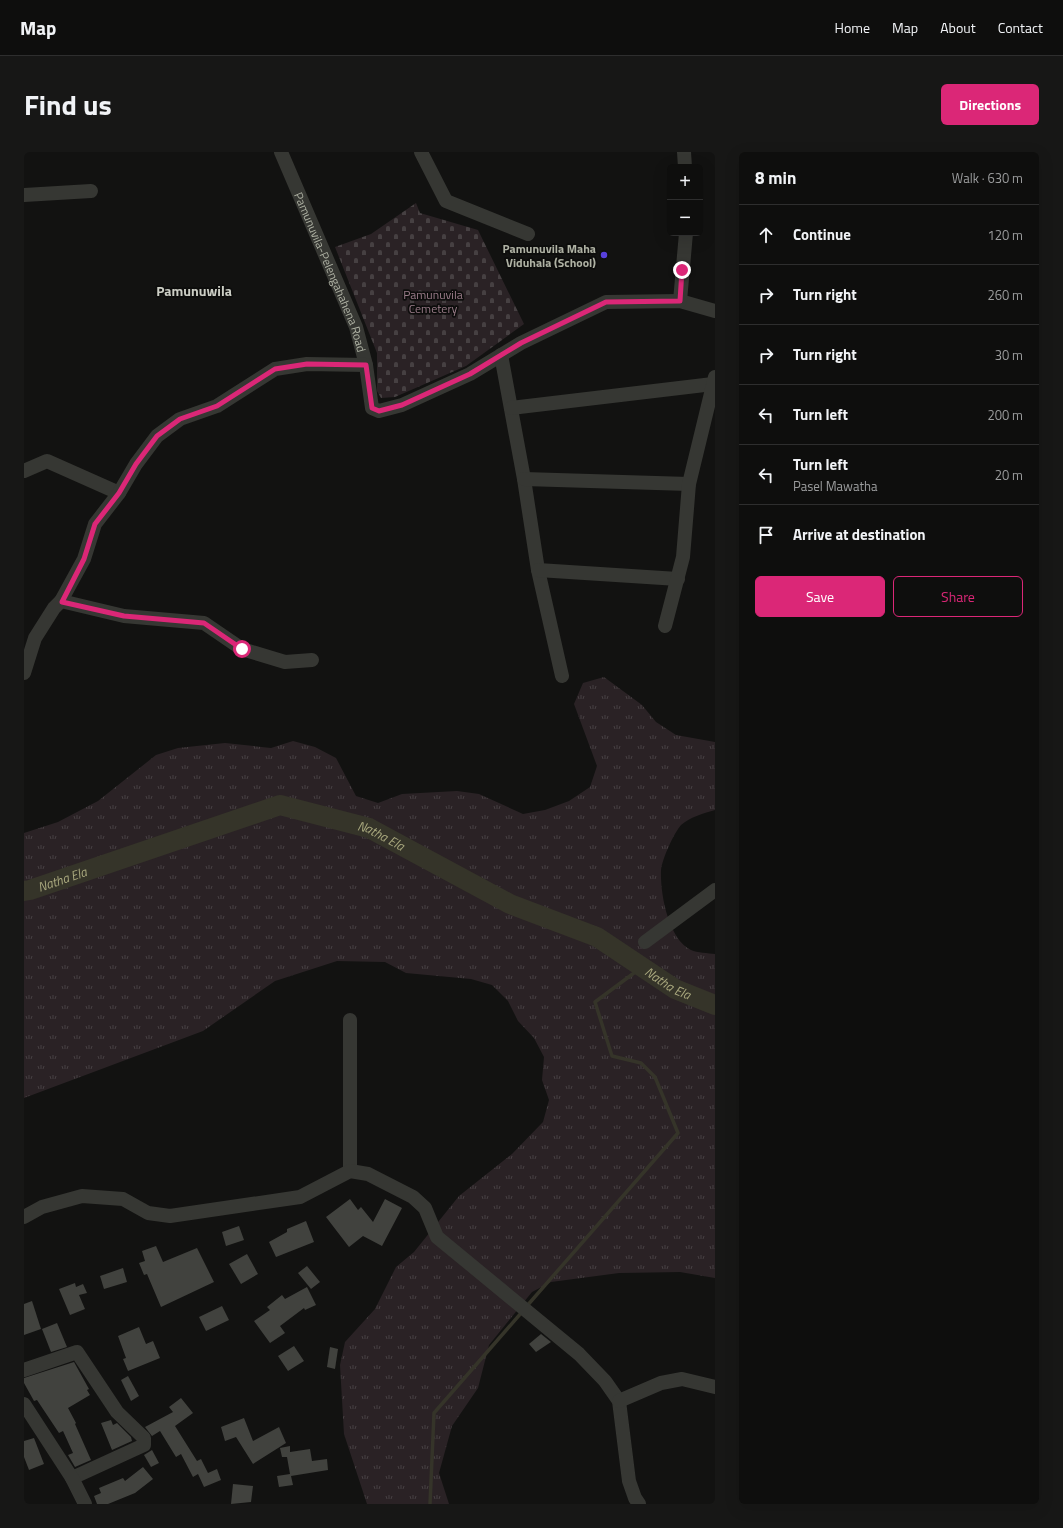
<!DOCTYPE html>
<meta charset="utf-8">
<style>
:root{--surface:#0e0e0d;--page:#171716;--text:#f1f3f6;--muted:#9b9c9d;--line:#2e2e2e;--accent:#db2777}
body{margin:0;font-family:"Titillium Web",sans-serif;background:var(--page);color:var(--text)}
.controls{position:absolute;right:12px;top:12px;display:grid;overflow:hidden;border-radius:6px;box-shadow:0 4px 16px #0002}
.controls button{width:36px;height:36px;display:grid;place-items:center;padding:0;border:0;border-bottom:1px solid var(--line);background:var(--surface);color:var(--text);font:20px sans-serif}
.stop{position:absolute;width:12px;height:12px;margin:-9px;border:3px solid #db2777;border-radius:50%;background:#fff}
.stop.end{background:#db2777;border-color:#fff;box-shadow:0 1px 4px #0008}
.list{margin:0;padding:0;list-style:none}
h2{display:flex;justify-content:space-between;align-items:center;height:52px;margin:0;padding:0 16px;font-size:17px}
h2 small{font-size:13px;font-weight:400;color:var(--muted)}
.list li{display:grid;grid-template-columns:26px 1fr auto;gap:12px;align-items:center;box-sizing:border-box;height:60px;padding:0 16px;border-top:1px solid var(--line)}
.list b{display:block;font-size:15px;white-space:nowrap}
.list p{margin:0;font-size:13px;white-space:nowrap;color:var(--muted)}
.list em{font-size:13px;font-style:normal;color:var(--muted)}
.actions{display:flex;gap:8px;padding:12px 16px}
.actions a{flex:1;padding:9px 0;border:1px solid var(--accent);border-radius:6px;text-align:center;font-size:14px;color:var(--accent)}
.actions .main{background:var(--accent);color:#fff}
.icon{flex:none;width:22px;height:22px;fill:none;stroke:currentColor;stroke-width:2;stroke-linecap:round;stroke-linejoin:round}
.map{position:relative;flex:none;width:691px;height:1352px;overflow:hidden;border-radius:6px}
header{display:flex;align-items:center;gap:24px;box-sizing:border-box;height:56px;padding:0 20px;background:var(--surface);border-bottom:1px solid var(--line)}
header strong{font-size:19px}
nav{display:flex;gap:22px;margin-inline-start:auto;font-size:14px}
.intro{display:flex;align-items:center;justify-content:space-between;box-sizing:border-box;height:96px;padding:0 24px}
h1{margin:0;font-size:28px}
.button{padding:10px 18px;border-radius:6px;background:var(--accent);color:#fff;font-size:14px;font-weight:700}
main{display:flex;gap:24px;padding:0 24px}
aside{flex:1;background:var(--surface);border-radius:6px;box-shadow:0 4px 16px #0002}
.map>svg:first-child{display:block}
.grass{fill:url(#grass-tufts)}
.cemetery{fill:url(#cemetery-stones)}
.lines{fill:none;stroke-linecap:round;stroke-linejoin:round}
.stream{stroke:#353429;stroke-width:3.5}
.river{stroke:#353429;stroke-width:20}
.building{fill:#41423e}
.minor{stroke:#363733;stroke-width:14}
.route{stroke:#db2777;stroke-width:5}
.poi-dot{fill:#5840dc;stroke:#0d0d0c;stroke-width:1.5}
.labels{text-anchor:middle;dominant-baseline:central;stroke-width:3.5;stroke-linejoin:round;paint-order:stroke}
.poi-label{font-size:12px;font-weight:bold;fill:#afb2a4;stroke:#0d0d0c;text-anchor:end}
.street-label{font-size:12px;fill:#afb2a4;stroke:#0d0d0c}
.park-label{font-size:12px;fill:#9b7d8a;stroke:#0d0d0c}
.water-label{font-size:13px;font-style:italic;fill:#a9a87e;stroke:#0d0d0c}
.quarter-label{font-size:14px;font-weight:bold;fill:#cccec5;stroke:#0d0d0c}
</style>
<header>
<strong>Map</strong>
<nav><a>Home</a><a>Map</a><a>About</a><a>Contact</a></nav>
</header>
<div class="intro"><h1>Find us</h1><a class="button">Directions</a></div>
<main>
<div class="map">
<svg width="691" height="1352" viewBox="0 0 691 1352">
<defs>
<pattern id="grass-tufts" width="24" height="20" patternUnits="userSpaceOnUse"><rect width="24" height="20" fill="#2a2225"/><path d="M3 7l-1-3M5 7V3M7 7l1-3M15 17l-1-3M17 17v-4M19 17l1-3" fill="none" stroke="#464042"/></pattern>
<pattern id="cemetery-stones" width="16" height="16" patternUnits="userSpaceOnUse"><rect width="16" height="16" fill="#2a2225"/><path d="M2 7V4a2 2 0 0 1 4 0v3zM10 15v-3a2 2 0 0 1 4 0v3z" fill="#464042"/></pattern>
</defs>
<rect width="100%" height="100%" fill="#121211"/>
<path class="grass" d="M580,525l38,28 14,17 20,13 39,7v68c-11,3 -25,7 -34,15 -7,8 -19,34 -20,45 -1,23 7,69 30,80 6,3 17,3 24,4v324l-35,-6 -61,1 -68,9 -19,10 -43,53 -11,43 -26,38 -13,47 10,31h-82l-23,-70 -4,-69 5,-23 30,-33 21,-42 18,-15 45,-56 53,-42 31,-32 6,-22 -7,-20 2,-23 -10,-19 -16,-17 -10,-20 -16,-16 -21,-6 -65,-6 -21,-11 -48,-1 -62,20 -72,50 -179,67v-265l34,-11 40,-21 58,-46 22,-7 47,-5 46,5 22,-7 22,6 21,11 20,38 22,7 24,-9 55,-3 22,3 44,20 22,-4 24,-9 21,-14 7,-21 -23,-62 9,-21z"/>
<path class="cemetery" d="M392,51l4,10 58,17 46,94 -58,42 -71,31 -14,1 -4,-7v-38l-42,-106 36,-13z"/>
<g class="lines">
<g class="stream">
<path d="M502,1155l152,-174 -23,-56 -14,-14 -29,-7 -17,-54 47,-35"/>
<path d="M406,1352l4,-91 88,-101"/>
</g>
<path class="river" id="s1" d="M0,739l6,-1 250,-85 89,23 141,76 87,33 78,52 40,16"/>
</g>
<g class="building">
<path d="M326,1047l8,11 3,-3 12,15 12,-23 17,9 -20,38 -19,-10 -14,11 -23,-30z"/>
<path d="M282,1069l8,21 -38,15 -7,-15 18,-10v-3z"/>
<path d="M215,1074l5,14 -18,6 -4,-14z"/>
<path d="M132,1094l7,16 34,-14 17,34 -53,25 -14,-33 -3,1 -5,-12 6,-2 -3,-10z"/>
<path d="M223,1102l11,20 -17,10 -12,-20z"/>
<path d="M283,1114l13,16 -9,7 -13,-16z"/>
<path d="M99,1116l4,14 -23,7 -4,-13z"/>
<path d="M51,1131l1,4 7,-3 4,9 -8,2 6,14 -15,6 -11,-26z"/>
<path d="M283,1135l9,18 -11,5 -1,-2 -24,18 5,7 -15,10 -16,-22 16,-11 -3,-3 15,-12 3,4z"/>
<path d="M8,1149l9,28 -17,6v-31z"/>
<path d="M198,1154l7,14 -23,11 -7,-14z"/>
<path d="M33,1171l10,24 -16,5 -9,-23z"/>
<path d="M115,1175l7,17 7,-3 7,17 -32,13 -5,-12 3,-1 -8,-22z"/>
<path d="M517,1182l10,8 -15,10 -7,-8z"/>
<path d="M270,1194l10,15 -16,10 -10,-15z"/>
<path d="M306,1195l8,2 -3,20 -8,-2z"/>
<path d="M50,1210l15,27 -2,1 3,5 -22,13 8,15 -1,1 16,36 -16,7 -7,-12 5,-2 -10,-22 -4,2 -22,-33 -3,1 -10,-18v-5z"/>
<path d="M104,1224l11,20 -8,5 -10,-21z"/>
<path d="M157,1246l12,15 -18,13 22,35 4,-2 7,14 9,-4 4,11 -17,7 -6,-13 -5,3 -12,-23 -5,3 -16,-26 -8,5 -7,-9 28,-15 -4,-5z"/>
<path d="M220,1266l9,23 26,-14 7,16 -33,21 -17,-27 -11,4 -4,-14z"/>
<path d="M87,1268l2,5 4,-2 14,14 1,4 -20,9 -11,-27z"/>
<path d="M10,1286l10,26 -15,6 -5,-13v-16z"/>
<path d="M266,1294v6l20,-3 2,12 15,-2 1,11 -37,6 2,9 -14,2 -2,-11 13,-2 -3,-17h-5l-2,-9z"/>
<path d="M128,1298l7,13 -8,4 -7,-12z"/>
<path d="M119,1315l10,12 -18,14 -27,11h-11l-3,-8 7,-3 -2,-5 24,-10 2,3z"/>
<path d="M209,1332l20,2 -2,16 -20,2z"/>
</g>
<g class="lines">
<g class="minor">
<path id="s2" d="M257,0l75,175 10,38 6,43 7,3 23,-6 68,-31 51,-31 85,-41 74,-1 35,10"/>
<path d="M397,0l25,49 82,33"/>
<path d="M660,0l1,15"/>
<path d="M0,43l67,-4"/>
<path d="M656,149l6,-68"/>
<path d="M477,203l23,124 14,91 24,106"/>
<path d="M487,256l202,-24"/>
<path d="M0,319l23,-10 72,32"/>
<path d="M500,327l165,5"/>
<path d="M514,418l140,9"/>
<path d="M37,449l63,15 80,7 38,26 43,13 27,-2"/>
<path d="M641,474l18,-69 6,-73 26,-107"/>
<path d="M0,521l11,-35 19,-30 7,-7 23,-42 11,-35 24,-31 17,-29 21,-28 23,-17 37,-13 58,-37 32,-5 59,1"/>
<path d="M621,790l70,-52"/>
<path d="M326,868v151"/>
<path d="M0,1065l18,-10 40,-11 41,3 25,14 22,3 130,-19 50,-26 18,3 45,23 12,11 12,29 142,117 26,27 14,20 10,80 6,17 4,6"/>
<path d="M0,1218l53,-18 40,60 27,26v7l-72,33"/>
<path d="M595,1249l42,-18 21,-4 33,8"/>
<path d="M0,1252l48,74 13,26"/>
</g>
</g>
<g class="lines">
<path class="route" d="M218,497l-38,-26 -80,-7 -62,-14 22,-43 11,-35 24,-31 17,-29 21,-28 23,-17 37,-13 58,-37 32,-5 59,1 6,43 7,3 23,-6 68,-31 51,-31 85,-41 74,-1 2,-31"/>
</g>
<circle class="poi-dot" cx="580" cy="103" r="4"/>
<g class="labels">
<g class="poi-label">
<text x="572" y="96">Pamunuvila Maha<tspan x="572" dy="14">Viduhala (School)</tspan></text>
</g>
<g class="street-label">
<text stroke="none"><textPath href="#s2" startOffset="130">Pamunuvila-Pelengahahena Road</textPath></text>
</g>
<g class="park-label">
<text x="409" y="142">Pamunuvila<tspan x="409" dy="14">Cemetery</tspan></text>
</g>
<g class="water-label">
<text stroke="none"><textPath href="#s1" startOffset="376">Natha Ela</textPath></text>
<text stroke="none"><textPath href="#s1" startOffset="40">Natha Ela</textPath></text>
<text stroke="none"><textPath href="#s1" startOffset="700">Natha Ela</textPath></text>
</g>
<g class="quarter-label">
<text x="170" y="138">Pamunuwila</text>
</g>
</g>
</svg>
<div class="controls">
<button>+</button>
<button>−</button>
</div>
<div class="stop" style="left:218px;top:497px"></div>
<div class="stop end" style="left:658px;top:118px"></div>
</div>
<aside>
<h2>8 min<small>Walk · 630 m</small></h2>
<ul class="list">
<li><svg class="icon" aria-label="ahead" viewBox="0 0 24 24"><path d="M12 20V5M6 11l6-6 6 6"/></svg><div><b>Continue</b></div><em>120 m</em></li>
<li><svg class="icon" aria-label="right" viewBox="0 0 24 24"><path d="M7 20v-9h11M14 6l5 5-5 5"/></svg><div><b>Turn right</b></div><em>260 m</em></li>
<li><svg class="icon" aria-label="right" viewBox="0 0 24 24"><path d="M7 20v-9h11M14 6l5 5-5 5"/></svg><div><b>Turn right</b></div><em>30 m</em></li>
<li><svg class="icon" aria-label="left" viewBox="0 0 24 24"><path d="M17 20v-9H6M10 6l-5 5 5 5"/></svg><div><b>Turn left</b></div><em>200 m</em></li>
<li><svg class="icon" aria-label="left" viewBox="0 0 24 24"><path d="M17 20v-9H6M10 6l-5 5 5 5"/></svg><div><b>Turn left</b><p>Pasel Mawatha</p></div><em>20 m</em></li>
<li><svg class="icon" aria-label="arrive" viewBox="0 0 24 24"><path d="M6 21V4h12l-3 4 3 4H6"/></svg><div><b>Arrive at destination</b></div></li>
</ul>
<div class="actions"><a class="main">Save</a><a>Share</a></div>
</aside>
</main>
